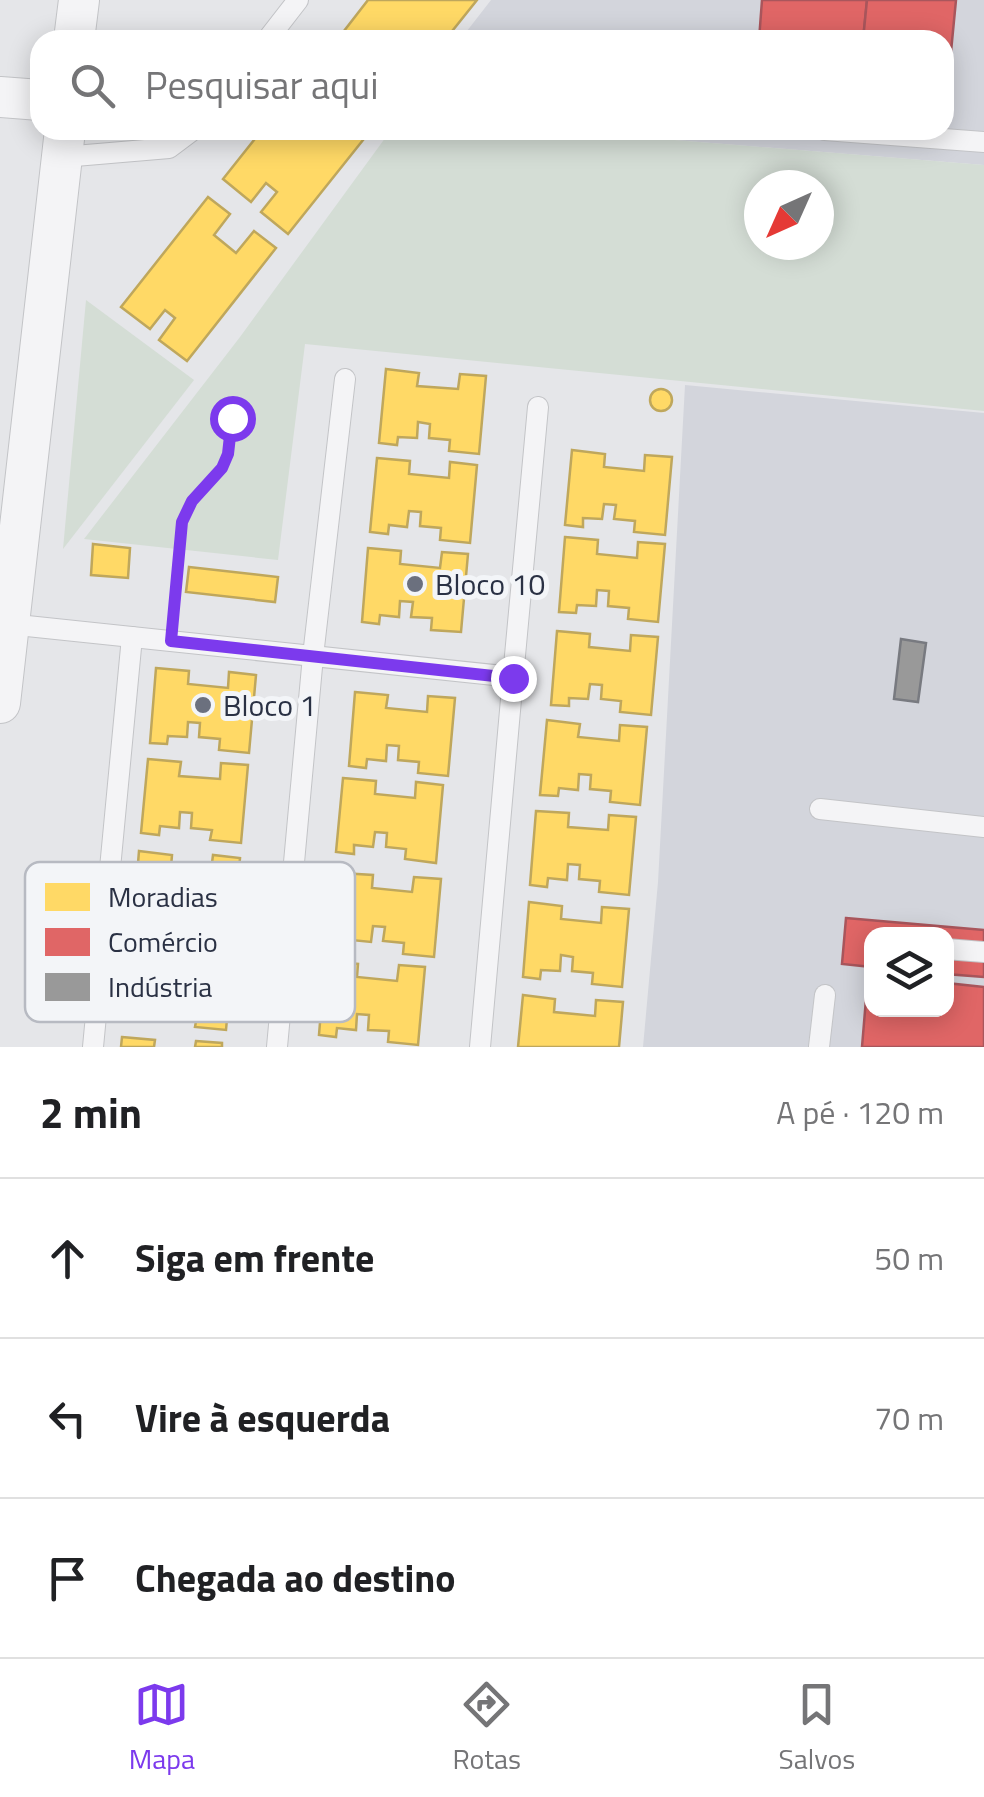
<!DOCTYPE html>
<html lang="pt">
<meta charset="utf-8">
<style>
:root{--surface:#fff;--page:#f2f2f2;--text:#202124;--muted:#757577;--line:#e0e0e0;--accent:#7c3aed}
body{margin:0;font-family:"Titillium Web",sans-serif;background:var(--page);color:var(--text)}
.controls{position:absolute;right:30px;bottom:30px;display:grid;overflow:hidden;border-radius:20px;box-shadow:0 5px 25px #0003}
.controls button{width:90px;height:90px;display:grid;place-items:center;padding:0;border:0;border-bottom:2px solid var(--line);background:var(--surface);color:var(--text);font:50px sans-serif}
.compass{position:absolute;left:744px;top:170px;width:90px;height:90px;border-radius:50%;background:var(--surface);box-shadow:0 5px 25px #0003;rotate:225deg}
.stop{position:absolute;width:30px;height:30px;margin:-22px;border:8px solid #7c3aed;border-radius:50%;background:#fff}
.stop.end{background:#7c3aed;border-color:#fff;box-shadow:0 2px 10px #0008}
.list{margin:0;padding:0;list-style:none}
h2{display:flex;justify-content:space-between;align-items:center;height:130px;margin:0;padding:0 40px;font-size:42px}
h2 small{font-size:32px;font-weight:400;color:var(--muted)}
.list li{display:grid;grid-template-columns:65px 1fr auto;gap:30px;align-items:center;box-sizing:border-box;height:160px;padding:0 40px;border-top:2px solid var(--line)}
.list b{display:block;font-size:38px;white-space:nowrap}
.list em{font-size:32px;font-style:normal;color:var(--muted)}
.icon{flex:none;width:55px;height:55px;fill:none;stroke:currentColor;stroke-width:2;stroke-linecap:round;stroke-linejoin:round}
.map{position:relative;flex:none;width:984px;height:1047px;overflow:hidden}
.search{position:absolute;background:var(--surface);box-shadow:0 5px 25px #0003;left:30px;right:30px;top:30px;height:110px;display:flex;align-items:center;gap:25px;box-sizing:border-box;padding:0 35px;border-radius:30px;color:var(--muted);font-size:38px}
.sheet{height:610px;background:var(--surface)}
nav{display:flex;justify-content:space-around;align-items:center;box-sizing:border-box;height:140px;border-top:2px solid var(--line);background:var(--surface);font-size:28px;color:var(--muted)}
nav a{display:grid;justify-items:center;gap:5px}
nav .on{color:var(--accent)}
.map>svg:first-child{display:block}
.built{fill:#d3d5dc;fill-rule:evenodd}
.green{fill:#d4ddd5;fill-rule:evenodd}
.homes{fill:#ffd966;stroke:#bfa75c;stroke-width:2.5}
.shops{fill:#e06666;stroke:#a9565c;stroke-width:2.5}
.industry{fill:#999;stroke:#787a80;stroke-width:2.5}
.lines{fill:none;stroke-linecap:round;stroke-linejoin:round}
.service-casing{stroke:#c3c4c7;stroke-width:22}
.minor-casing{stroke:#c3c4c7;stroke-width:42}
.path{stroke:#c6c7cb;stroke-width:6;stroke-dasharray:8 8;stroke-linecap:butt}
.service{stroke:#f4f4f6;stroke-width:20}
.minor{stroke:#f4f4f6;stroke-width:40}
.route{stroke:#7c3aed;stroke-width:12}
.poi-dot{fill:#6b707e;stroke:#f3f5f8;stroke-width:4}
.labels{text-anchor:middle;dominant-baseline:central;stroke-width:10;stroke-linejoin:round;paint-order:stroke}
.poi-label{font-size:30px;fill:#2a3144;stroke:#f3f5f8;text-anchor:start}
.key{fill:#f3f5f8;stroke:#b7bac2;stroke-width:2.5}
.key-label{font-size:28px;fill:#2a3144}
</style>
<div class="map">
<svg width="984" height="1047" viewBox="0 0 984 1047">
<rect width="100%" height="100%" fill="#e5e6e9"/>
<g class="built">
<path d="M491,0h493v165l-433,-35h393v-90h-484z"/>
<path d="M685,385l299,28v634h-341l15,-165zM872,934h74v75h-74z"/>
</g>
<g class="green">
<path d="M391,130h160l433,35v246l-679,-67 -27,216 -194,-21 156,-202zM819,185v60h-60v-60z"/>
<path d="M86,300l108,80 -131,169z"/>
</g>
<g class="homes">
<path d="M368,0h109l-32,40h-108z"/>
<path d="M262,130h109l-83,104 -27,-22 16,-20 -11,-9 -15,19 -28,-23z"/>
<path d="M208,197l22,17 -16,21 22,18 18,-22 22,17 -89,113 -28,-21 16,-22 -10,-8 -15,19 -29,-22z"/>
<path d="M386,369l33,4 -2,13 41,3 2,-15 26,2 -7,78 -30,-3 1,-11 -21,-2 1,-14 -12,-2 -1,16 -19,-1 -1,8 -18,-2z"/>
<circle cx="661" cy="400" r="11"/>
<path d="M572,450l33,4 -1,13 40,4 1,-16 27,2 -7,78 -31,-3 1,-11 -21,-2 2,-14 -12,-1 -2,15 -19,-1v9l-18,-2z"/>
<path d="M377,458l33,3 -1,13 40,4 1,-16 27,3 -7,78 -30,-3 1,-12 -21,-2 1,-14 -12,-1 -2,16 -18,-2 -1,9 -18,-2z"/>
<path d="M565,537l33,3 -1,14 40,4 1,-16 27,2 -7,78 -30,-3 1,-11 -21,-2 1,-15 -12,-1 -1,16 -19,-1 -1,8 -17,-1z"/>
<path d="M93,544l37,4 -2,30 -37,-3z"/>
<path d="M368,548l33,3 -1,13 40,4 2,-16 26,2 -7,78 -30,-2 1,-12 -21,-1 2,-15 -13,-1 -1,16 -19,-2 -1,9 -17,-2z"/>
<path d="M189,567l89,10 -3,25 -89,-10z"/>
<path d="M557,631l33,3 -1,13 41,4 1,-16 27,2 -7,78 -31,-3 1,-11 -20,-2 1,-14 -12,-1 -2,15 -19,-1v8l-18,-1z"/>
<path d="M156,668l33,3 -1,13 40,4 1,-16 27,3 -7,78 -30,-3 1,-11 -21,-2 1,-14 -12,-1 -1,15 -19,-1 -1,8 -17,-1z"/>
<path d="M355,692l33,3 -2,13 41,4 1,-16 27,2 -7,78 -30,-3 1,-11 -21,-2 1,-14 -12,-1 -1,16 -19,-2 -1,9 -17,-2z"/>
<path d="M547,720l33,4 -2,13 41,4 1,-16 27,2 -7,78 -30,-3 1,-11 -21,-2 1,-14 -12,-1 -1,16 -19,-2 -1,8 -18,-1z"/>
<path d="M148,759l33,3 -2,14 41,3 1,-16 27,2 -7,78 -31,-3 2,-10 -21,-2 1,-15 -12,-1 -1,16 -19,-2 -1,9 -18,-2z"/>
<path d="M343,778l33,3 -1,13 40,4 1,-16 27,3 -7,78 -31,-4 1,-10 -20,-2 1,-14 -12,-1 -2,15 -19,-2v9l-18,-2z"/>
<path d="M536,811l33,2 -1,14 40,3 1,-15 27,2 -7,78 -30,-3 1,-11 -21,-2 1,-14 -12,-1 -1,16 -19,-2 -1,9 -17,-2z"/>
<path d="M139,851l33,4 -1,12 40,4 2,-16 27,3 -7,78 -31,-3 1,-11 -21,-2 2,-14 -12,-2 -2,16 -19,-2 -1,9 -17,-2z"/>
<path d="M341,873l32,2 -1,13 40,4 2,-15 27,2 -7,78 -31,-3 1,-11 -21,-2 2,-14 -12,-1 -2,16 -19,-2 -1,8 -17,-1z"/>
<path d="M529,902l33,4 -1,13 40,4 1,-16 27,2 -7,78 -30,-3 1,-11 -21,-2 1,-14 -12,-2 -1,16 -19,-1 -1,9 -17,-2z"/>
<path d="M133,945l33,4 -1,13 39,3 2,-15 27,2 -7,78 -31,-3 2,-11 -21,-2 1,-14 -12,-1 -2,16 -19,-2v8l-18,-1z"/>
<path d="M325,961l33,3 -1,13 40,4 2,-16 26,2 -7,78 -30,-3 1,-11 -21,-1 1,-15 -12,-1 -1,16 -19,-2 -1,9 -17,-2z"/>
<path d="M523,995l32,4 -1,13 41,4 1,-16 27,2 -4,45h-101z"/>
<path d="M122,1037l33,3 -1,7h-33z"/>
<path d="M196,1041l26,2v4h-27z"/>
</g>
<g class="shops">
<path d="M762,0h105l-4,40h-104z"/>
<path d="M867,0h89l-6,62 -6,-1v-21h-81z"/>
<path d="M846,918l138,12v47l-38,-3v-40h-74v33l-30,-3z"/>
<path d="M868,975l4,1v33h74v-26l38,4v60h-122z"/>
</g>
<path class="industry" d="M901,639l25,4 -8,59 -24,-3z"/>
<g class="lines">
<defs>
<g id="service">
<path d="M267,40l31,-40"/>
<path d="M825,130l159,12"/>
<path d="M63,157l106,-9 24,-18"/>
<path d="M8,624l505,53 -33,370"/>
<path d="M513,677l25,-270"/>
<path d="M820,809l164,18"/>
<path d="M946,949l38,3"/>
<path d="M93,1047l39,-410"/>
<path d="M277,1047l36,-391 32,-277"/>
<path d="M819,1047l6,-52"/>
</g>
<g id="minor">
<path d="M74,40l5,-40"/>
<path d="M0,97l40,3"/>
<path d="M0,703l65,-573"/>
</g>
</defs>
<use href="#service" class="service-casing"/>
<use href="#minor" class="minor-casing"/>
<path class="path" d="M174,615l8,-93 10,-21 30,-33 6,-14 4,-36"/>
<use href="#service" class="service"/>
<use href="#minor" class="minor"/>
</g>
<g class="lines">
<path class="route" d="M232,418l-4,36 -6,14 -30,33 -10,21 -11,119 342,37"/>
</g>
<g class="poi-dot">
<circle cx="415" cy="584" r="10"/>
<circle cx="203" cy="705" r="10"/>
</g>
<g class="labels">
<g class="poi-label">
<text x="435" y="584">Bloco 10</text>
<text x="223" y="705">Bloco 1</text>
</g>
</g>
<rect x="25" y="862" width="330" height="160" rx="15" class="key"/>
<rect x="45" y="883" width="45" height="28" fill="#ffd966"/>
<rect x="45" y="928" width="45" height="28" fill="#e06666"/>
<rect x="45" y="973" width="45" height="28" fill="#999"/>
<g class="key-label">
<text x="108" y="907">Moradias</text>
<text x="108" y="952">Comércio</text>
<text x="108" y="997">Indústria</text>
</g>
</svg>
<div class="controls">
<button><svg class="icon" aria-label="layers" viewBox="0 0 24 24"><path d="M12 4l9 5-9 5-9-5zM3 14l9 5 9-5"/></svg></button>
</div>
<svg class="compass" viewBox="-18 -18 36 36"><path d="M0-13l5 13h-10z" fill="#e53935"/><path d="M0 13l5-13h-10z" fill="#757577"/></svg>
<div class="stop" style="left:232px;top:418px"></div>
<div class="stop end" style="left:513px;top:678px"></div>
<div class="search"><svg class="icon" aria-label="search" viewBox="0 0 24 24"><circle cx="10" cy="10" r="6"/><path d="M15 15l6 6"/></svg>Pesquisar aqui</div>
</div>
<section class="sheet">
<h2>2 min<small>A pé · 120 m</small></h2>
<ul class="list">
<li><svg class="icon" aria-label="ahead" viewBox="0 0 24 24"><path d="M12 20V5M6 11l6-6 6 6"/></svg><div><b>Siga em frente</b></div><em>50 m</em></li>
<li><svg class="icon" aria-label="left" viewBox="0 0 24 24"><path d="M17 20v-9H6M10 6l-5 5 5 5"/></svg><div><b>Vire à esquerda</b></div><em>70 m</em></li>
<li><svg class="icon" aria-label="arrive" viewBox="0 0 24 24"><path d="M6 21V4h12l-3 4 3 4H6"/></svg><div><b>Chegada ao destino</b></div></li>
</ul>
</section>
<nav>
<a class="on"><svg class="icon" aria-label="map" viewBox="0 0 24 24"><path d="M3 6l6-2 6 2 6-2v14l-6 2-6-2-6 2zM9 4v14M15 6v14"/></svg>Mapa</a>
<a><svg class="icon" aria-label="directions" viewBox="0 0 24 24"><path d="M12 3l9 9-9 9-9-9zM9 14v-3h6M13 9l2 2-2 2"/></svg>Rotas</a>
<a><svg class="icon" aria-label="saved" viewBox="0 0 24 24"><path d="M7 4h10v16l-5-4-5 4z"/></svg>Salvos</a>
</nav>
